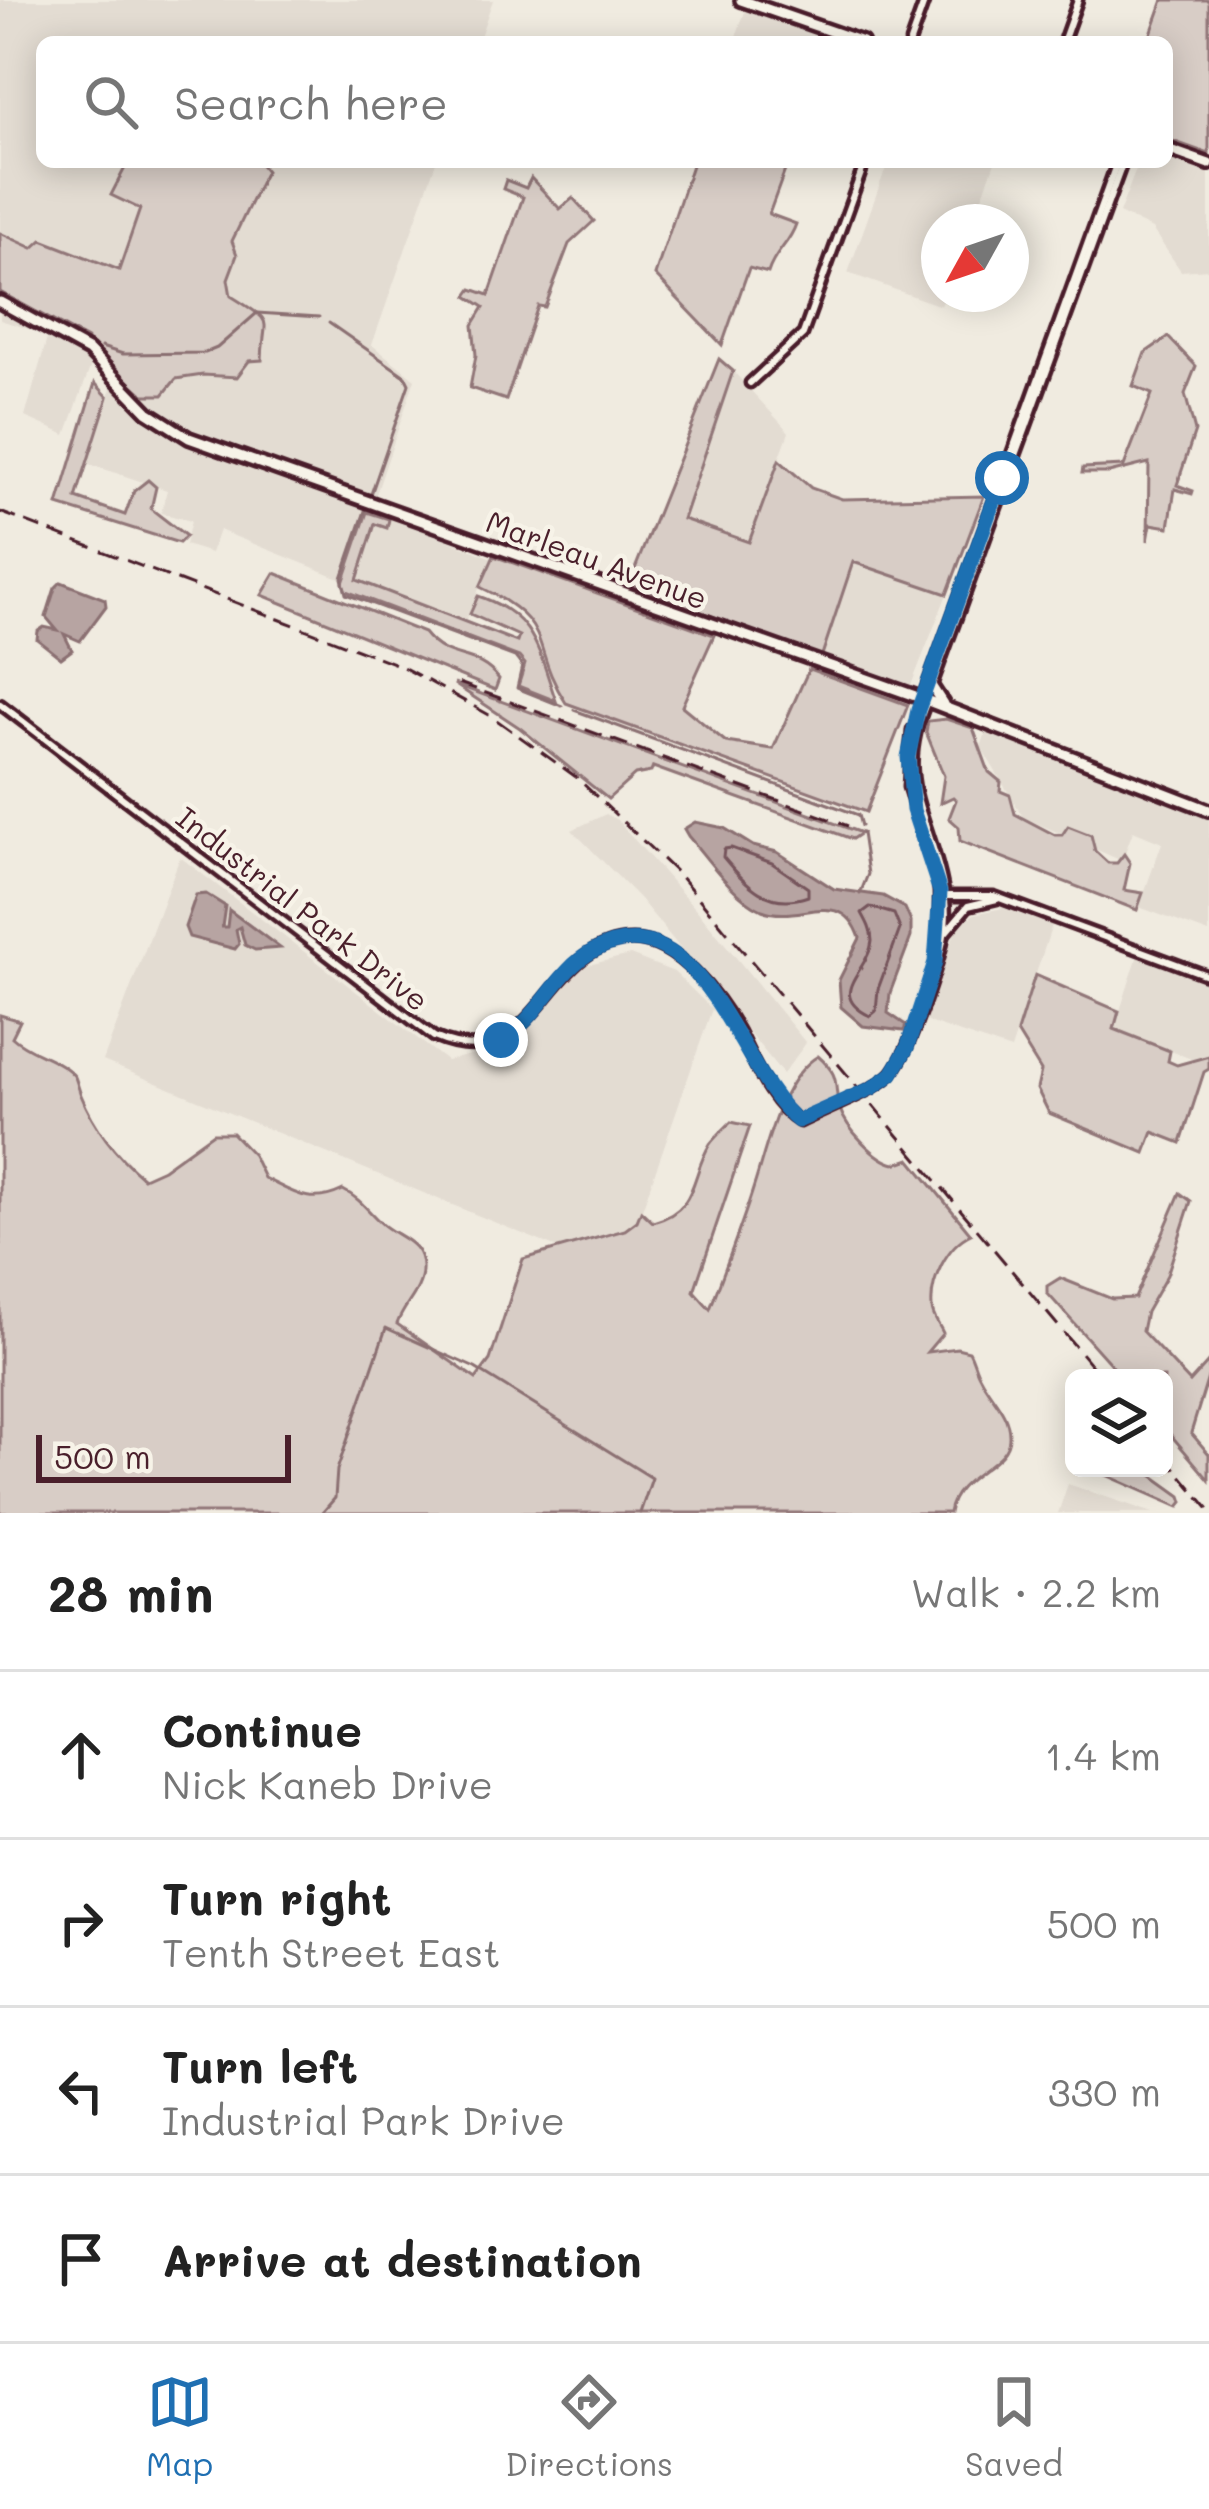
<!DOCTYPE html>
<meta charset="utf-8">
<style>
:root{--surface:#fff;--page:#f6f6f6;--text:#222;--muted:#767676;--line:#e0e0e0;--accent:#1f6fb2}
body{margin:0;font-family:Mali,sans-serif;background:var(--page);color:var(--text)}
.controls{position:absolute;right:36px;bottom:36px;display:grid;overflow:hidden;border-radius:18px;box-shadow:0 6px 30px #0003}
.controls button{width:108px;height:108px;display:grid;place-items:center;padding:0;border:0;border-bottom:3px solid var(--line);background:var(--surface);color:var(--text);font:60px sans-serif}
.compass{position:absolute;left:921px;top:204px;width:108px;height:108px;border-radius:50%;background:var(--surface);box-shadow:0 6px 30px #0003;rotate:230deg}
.scale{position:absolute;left:36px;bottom:30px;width:255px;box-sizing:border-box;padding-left:12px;border:6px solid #4a1f2b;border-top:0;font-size:33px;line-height:42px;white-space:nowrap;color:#4a1f2b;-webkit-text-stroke:9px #f7f3e8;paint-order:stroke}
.stop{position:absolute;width:36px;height:36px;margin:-27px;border:9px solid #1f6fb2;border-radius:50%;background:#fff}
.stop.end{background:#1f6fb2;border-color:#fff;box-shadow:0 3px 12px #0008}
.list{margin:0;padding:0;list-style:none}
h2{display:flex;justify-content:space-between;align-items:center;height:156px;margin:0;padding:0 48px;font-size:51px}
h2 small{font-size:39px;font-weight:400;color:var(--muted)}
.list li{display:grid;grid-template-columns:78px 1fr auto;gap:36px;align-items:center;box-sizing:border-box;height:168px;padding:0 48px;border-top:3px solid var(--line)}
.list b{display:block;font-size:45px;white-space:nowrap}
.list p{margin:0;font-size:39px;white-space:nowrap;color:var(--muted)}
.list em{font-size:39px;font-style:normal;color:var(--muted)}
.icon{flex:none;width:66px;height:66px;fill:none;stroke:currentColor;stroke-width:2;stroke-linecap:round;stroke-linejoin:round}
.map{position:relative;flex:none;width:1209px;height:1513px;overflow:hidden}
.search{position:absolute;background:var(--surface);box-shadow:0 6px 30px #0003;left:36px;right:36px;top:36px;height:132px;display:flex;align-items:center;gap:30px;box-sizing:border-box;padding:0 42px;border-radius:18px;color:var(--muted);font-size:45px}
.sheet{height:828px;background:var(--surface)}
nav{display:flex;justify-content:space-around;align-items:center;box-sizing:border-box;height:168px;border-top:3px solid var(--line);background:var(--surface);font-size:33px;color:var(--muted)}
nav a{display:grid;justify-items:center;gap:6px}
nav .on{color:var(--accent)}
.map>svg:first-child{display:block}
.built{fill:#e3dcd2}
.green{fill:#d8cdc6;stroke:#917678;stroke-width:3}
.water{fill:#b7a4a2;stroke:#8b6f72;stroke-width:3}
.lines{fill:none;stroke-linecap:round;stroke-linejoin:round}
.shore{stroke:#76545b;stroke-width:3}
.stream{stroke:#8b6f72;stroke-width:3}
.minor-casing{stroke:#4a1f2b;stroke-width:15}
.major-casing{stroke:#4a1f2b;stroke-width:18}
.minor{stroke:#f7f3e8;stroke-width:6}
.major{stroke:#f7f3e8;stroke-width:9}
.rail{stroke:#4a1f2b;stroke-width:3;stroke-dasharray:18 9;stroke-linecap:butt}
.route{stroke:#1f6fb2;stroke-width:15}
.labels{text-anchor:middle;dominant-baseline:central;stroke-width:9;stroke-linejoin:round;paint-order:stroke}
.street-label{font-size:30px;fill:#4a1f2b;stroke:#f7f3e8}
</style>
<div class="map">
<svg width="1209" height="1513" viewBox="0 0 1209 1513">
<rect width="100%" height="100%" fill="#f0ebe0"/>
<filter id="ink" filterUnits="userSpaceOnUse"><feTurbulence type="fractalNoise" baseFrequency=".00833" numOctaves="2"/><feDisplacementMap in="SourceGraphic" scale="24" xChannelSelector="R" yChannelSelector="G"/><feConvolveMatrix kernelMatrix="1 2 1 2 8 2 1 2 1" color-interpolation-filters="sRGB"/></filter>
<g filter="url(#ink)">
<g class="built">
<path d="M0,0h493l-15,42h-436v120h394l-64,183 43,34 -44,130 121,49 -29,69 -244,-97 -8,23 -26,-8 6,-24 -30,-8 6,-23 -81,-27 27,-81 -22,-17 -25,70 -41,-18 23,-82 -48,-15z"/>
<path d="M746,9l88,29v1l-2,3h-98z"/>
<path d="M1167,153l42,16v100l-28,2 -29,-42 -33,-16 20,-51h28z"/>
<path d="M888,162h107l-22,60h-34v72h7l-5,12 -93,-33z"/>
<path d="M733,371l56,61 -40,110 -67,-24z"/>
<path d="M853,562l94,32 -37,94 -89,-30z"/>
<path d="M987,730l222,85v118l-70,-26 23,-64 -29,-12 -11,30 -99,-44 -42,-70z"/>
<path d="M606,814l11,6 85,96 104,127 -23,31 -143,-175 -68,-69z"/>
<path d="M180,857l267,204 57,-15 80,-80 46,-11 44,17 38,37 -74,212 -13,9 -63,20 -459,-189z"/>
<path d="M1003,908l49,17 -41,125 -89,-30 35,-93 17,-13z"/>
<path d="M1139,952l70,27v77l-15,4 -80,-31z"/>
<path d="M1068,1484l85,29h-95z"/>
</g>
<g class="green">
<path d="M1163,0h46v154l-42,-15v-97h-19z"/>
<path d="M123,162h136l7,9 -34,70 5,14 -9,24 3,17c47,29 32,20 31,64l-13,1 -12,16 -34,-2 -27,4 -13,16h-19l-59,-53 -85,-45v-64l33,15 9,-8 77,30 21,-61 -29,-14 16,-31z"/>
<path d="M693,162h95l-19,52 27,10c-7,21 -21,27 -28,49l-19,-5 -27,77 -67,-70z"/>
<path d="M531,178l29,31 13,-11 21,23 -25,23 -24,63 -7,-1 -32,94 -36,-12 6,-33 -3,-30 11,-18 -17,-11 5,-7 17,6 34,-98 -20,-8 3,-9 20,8z"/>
<path d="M1168,337l28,29 -11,28 10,37 -18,54 16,6 -1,3 -17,-5 -6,38 -18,-3 -3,17 1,-78 -40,10h-27l1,-5 41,-2 28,-72 -19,-8 12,-33z"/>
<path d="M719,359l14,12 -50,148 66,23 30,-82 32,28 31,11 142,-3 -37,98 -94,-32 -32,96 -192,-74z"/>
<path d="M95,383l13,14 -32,101 49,17 9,-24 14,-11 8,7 -5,22 35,27 -7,7 -121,-38z"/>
<path d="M367,512l22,7 -2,9 -12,-4 -18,56 160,62 2,-6 -49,-22 8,-18c57,19 60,53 78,105l-38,-15 7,-22 -6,-7 -173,-66 -3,-8z"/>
<path d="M494,556l220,79 -32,71 44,36 47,7 36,-80 99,36 -42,107 -300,-109c-38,-58 -8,-79 -86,-116z"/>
<path d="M275,573l149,60c25,32 51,15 75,46l-4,11 -233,-95z"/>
<path d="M454,684l407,149 -9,6 -199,-72 -2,5 -16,3 -27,24 -88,-71z"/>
<path d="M946,719l27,9 16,44 12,10 -1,9 10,4 5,19 40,21h7l6,-9 23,9 4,16 13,12h9l7,-9 6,9 -6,27 19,3 -6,17 -177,-69 -1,-14 -10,-9 7,-18 -3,-3 -13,6 4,-27 -18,-44 2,-11z"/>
<path d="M1035,975l84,36 -5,18 56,22 -2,10 9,4 32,-9v13l-5,3 -23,71 -28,-11 -8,21 -96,-40 -12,-24 4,-18 -24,-39z"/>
<path d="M0,1015l20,6 -8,16c18,17 50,22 63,40 1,2 5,16 6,18 13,32 36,61 62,83l20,-9 50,-36h19l21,22 11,23c31,15 46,28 79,12 18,9 23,19 37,32 16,16 44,18 42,49 0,19 -19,35 -25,53l79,55 14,-19 33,-101 102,-29 12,-9 4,-10 12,11c46,-12 37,-46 57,-78 6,-8 14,-15 21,-22l19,4 -56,165 16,18c15,-41 31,-81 44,-123 13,-40 26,-107 64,-130 25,22 14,28 22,53 6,19 36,51 55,55l15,-5 61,75c-24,11 -41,46 -39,73 0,10 7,17 11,26l-16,19 30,-4 12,3c5,9 6,18 11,26 10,20 29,35 29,58 2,31 -54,38 -60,78h-949z"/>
<path d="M1180,1193l11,8 -24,74 -21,37 -4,19 48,51 19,-21v13l-18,59 18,21v26l-45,-53v-49h-41l-76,-85v-7l13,-8 52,21 23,-1z"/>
<path d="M1090,1468h52l39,28 2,6 -4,5z"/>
</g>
<g class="water">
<path d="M61,582l44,17 1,7 -26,35 -16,-7 8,16 -11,8 -24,-19 1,-8 6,-4 13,3 -11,-13 9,-29z"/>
<path d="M695,822l29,6 29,18 24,6 57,37 49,7 22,12 6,14v15l-21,56 -2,20 18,12 -2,6 -41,-5 -22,-19 -2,-27 21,-42c-18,-53 -61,-13 -98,-28 -29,-13 -54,-51 -74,-74l-4,-7z"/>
<path d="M206,894l19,12 -3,21h5l2,-17 51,38 -25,2 -10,-5 -5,-18 -4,2 3,15 -4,5 -46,-12 -4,-10 11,-32z"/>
</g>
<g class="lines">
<g class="shore">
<path d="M731,848l41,15 36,25v8c-39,14 -61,-10 -85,-39l1,-8z"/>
<path d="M870,907l24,7 6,15 -22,60 -2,22 -6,5c-46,-22 -1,-45 2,-75 0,-10 -5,-19 -10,-28z"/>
</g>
<g class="stream">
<path d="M0,292l87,47"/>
<path d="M329,323l76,53 4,8 -39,113"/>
<path d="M101,347l22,7 82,-1 12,-5 40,-35 62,4"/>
<path d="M366,508l-24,70 4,16 169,63 7,9 -5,22 45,18"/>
<path d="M574,710l284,105 3,11"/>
<path d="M860,894l8,-20 -6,-41"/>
<path d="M322,1513l13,-15 2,-28 49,-142 89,40 177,110 -12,35"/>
</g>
<defs>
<g id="minor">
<path d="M910,42l15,-42"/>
<path d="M1063,42l15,-42"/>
<path d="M750,383l53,-49 62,-172"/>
<path d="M931,688l192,-526"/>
<path d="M922,700l195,-538"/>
<path d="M0,704l434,333c104,45 110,-96 198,-97 45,0 87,56 107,92 15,29 31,73 61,90 22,-11 74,-31 89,-46 19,-17 48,-108 54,-135 5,-21 3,-43 -2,-64 -16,-69 -47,-101 -14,-176"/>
<path d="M912,730l-4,57 22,69"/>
<path d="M939,886l1,47"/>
<path d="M945,896h49l215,80"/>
<path d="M946,932l22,-26 29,-7"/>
</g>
<g id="major">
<path d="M741,0l121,42"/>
<path d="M1167,149l42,15"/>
<path d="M0,302l89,49 59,61 41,26 729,259 291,113"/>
<path d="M932,687l11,17"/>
</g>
</defs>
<use href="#minor" class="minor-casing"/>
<use href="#major" class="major-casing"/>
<use href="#minor" class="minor"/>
<use href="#major" class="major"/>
<g class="rail">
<path d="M0,512l401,154 90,50 85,61 104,99 422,502"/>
<path d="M459,683l389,143"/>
<path d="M1164,1455l45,54"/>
</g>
</g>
</g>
<g class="lines" filter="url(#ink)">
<path class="route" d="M501,1040c39,-21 54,-69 92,-89 109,-56 145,123 205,170l74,-33 20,-14 15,-26 28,-86 5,-70 -27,-82 -5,-53 10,-47 84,-232"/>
</g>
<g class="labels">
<g class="street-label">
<text transform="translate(597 559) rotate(20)">Marleau Avenue</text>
<text transform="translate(303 908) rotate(38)">Industrial Park Drive</text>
</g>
</g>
</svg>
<div class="controls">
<button><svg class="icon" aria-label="layers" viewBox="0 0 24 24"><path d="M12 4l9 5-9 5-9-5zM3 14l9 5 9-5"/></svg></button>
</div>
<svg class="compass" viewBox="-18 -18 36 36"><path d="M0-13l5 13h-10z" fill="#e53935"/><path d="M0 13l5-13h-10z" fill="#767676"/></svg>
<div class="scale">500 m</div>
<div class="stop" style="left:1002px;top:478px"></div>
<div class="stop end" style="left:501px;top:1040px"></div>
<div class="search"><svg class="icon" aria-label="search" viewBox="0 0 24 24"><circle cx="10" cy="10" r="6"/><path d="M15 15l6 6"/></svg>Search here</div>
</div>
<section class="sheet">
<h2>28 min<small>Walk · 2.2 km</small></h2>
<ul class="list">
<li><svg class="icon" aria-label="ahead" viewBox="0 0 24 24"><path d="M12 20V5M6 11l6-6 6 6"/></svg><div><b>Continue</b><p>Nick Kaneb Drive</p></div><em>1.4 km</em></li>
<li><svg class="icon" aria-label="right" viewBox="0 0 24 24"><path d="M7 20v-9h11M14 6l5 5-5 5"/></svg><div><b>Turn right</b><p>Tenth Street East</p></div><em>500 m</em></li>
<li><svg class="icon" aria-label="left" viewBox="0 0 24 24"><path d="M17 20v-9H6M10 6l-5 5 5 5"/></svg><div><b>Turn left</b><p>Industrial Park Drive</p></div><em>330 m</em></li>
<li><svg class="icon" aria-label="arrive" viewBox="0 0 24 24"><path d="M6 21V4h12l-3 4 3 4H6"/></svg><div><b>Arrive at destination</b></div></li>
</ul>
</section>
<nav>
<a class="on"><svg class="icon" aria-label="map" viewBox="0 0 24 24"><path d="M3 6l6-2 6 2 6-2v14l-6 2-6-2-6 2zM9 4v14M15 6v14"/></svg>Map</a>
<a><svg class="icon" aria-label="directions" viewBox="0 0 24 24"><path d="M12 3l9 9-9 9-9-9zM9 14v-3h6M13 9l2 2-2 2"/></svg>Directions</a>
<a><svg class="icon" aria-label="saved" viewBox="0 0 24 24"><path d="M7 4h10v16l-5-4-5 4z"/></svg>Saved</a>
</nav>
